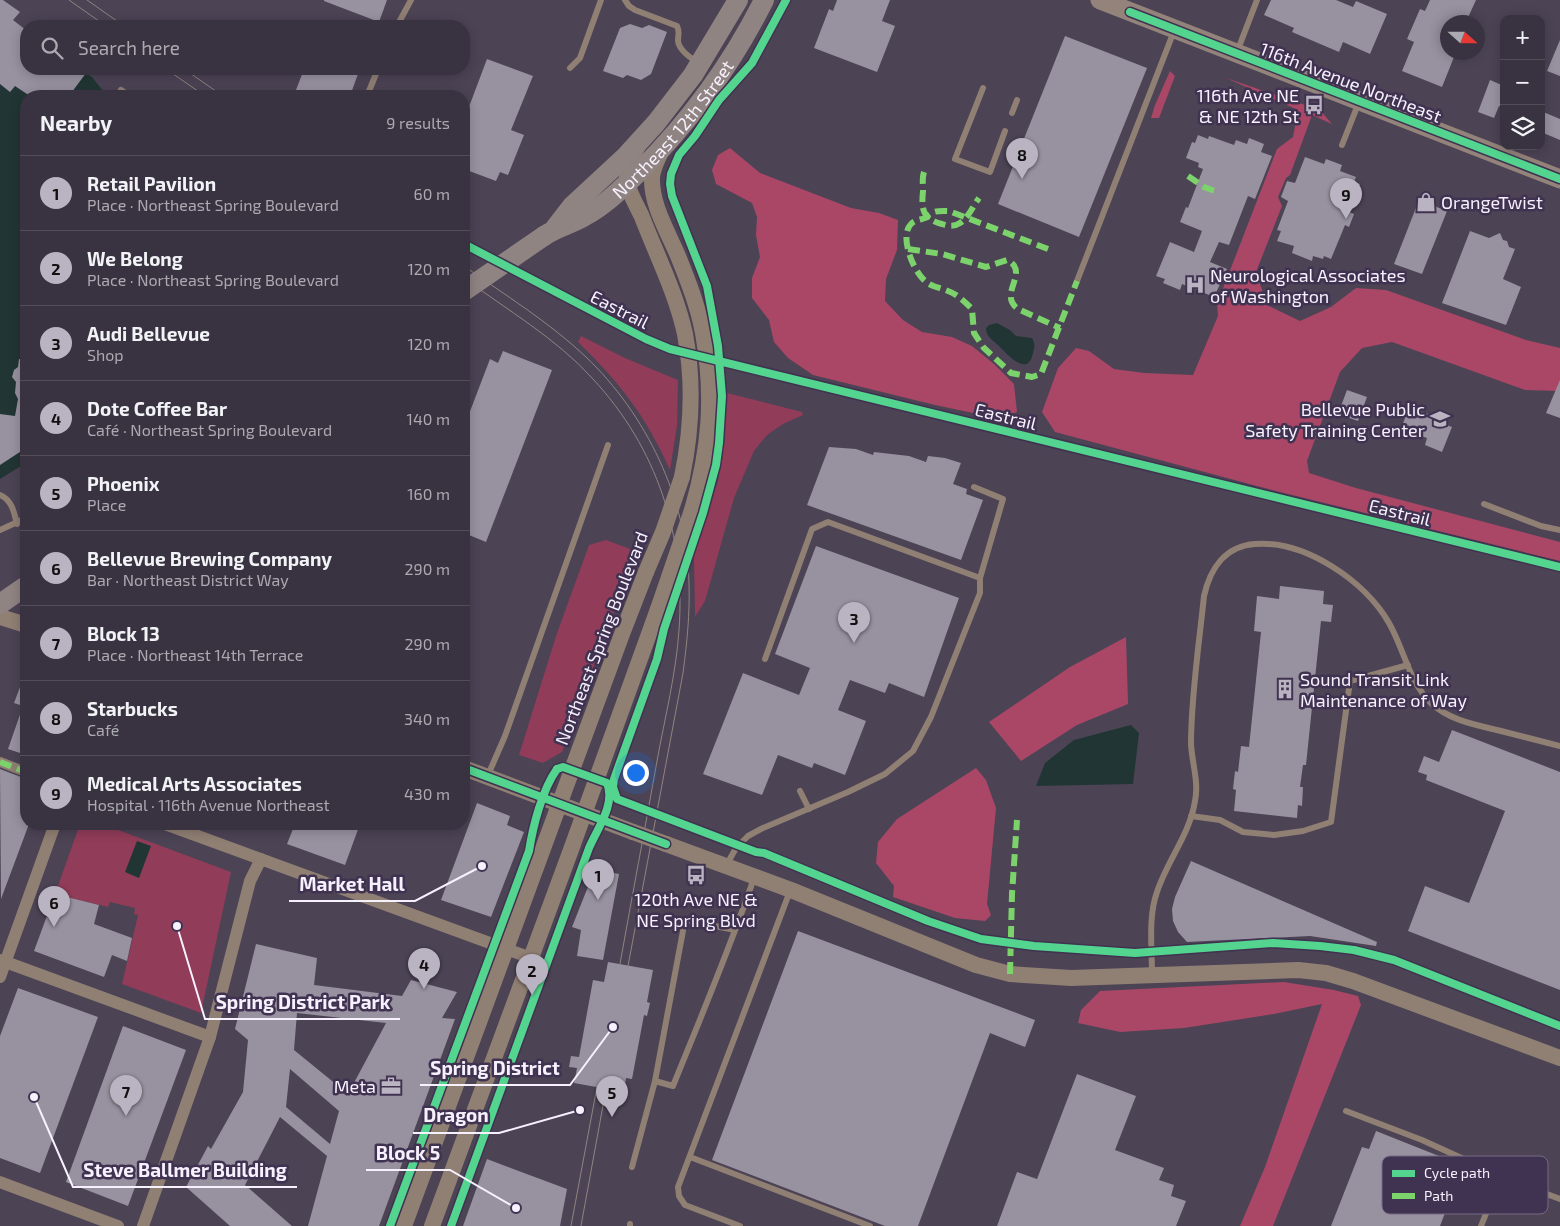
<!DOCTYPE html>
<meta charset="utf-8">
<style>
:root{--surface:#393240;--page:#403a47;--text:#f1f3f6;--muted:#abaab1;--line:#534d59;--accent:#bab4c2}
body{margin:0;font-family:"Exo 2",sans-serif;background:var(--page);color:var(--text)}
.controls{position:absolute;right:15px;top:15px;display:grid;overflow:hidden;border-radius:10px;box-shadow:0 2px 12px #0003}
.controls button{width:45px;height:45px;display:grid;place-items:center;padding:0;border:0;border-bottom:1px solid var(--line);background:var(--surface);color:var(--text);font:25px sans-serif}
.compass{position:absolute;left:1440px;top:15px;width:45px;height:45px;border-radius:50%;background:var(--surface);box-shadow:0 2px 12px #0003;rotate:111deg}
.you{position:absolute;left:635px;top:772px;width:18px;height:18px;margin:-12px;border:4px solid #fff;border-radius:50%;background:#1a73e8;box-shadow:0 0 0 8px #1a73e833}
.badge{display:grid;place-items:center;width:32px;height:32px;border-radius:50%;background:var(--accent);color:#111;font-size:16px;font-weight:700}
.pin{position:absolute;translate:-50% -41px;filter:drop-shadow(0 1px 2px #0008)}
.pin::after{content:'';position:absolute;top:26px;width:18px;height:15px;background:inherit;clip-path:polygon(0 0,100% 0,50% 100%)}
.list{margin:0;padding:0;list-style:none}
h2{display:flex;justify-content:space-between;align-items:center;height:65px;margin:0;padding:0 20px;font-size:21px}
h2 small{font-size:16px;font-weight:400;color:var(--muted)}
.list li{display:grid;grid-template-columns:32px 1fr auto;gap:15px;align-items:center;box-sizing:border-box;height:75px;padding:0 20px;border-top:1px solid var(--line)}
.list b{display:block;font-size:19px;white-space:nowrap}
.list p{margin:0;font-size:16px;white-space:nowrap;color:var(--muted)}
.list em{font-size:16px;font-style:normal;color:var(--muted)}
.icon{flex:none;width:28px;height:28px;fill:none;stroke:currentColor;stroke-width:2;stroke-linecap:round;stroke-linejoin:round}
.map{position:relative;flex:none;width:1560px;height:1226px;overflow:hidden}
.search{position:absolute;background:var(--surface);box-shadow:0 2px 12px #0003;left:20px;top:20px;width:450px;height:55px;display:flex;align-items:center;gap:12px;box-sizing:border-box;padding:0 18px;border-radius:20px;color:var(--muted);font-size:19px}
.panel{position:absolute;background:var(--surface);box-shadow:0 2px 12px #0003;left:20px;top:90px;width:450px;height:740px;border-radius:20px}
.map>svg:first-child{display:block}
.green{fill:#913c58}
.forest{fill:#aa4766}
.water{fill:#213634}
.building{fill:#9891a0;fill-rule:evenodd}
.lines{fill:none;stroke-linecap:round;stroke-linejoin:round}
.service{stroke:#907f73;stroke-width:6}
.pedestrian{stroke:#907f73;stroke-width:10}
.minor{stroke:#907f73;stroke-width:12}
.tertiary{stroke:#907f73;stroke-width:16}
.secondary{stroke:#93837a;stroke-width:19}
.primary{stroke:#908483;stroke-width:20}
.tram{stroke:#908481;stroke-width:1}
.tertiary-bridge{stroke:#907f73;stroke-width:16}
.primary-bridge{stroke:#908483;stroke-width:20}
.quiet{stroke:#7cd36c;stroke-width:6;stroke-dasharray:12 6;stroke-linecap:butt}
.cycleway-casing{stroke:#403251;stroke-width:11}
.cycleway{stroke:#53d58f;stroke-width:8}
.labels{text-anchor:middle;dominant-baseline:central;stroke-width:5;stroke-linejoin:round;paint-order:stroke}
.street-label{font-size:18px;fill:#f6f1fd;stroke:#403251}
.poi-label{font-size:18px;fill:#f6f1fd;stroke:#403251;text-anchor:end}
.key{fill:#403251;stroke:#776b85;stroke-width:1}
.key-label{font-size:14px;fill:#f6f1fd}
.leader{fill:none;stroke:#f6f1fd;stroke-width:2}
.callout-dot{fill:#f6f1fd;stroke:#403251;stroke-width:2}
.callout-label{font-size:19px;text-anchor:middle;font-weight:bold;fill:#f6f1fd;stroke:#403251;stroke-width:5;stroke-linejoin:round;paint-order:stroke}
</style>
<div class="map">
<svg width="1560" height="1226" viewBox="0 0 1560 1226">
<rect width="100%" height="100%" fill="#4c4355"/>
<g class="green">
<path d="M581,336l44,22 53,22 -1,46 -7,44c-24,-54 -50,-87 -92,-128z"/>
<path d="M727,393l75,19 1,3 -20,9 -16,11 -13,16 -20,47 -29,103 -10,16 -1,-62 24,-74 6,-39z"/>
<path d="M606,540l35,13 -28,61 -51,138 -19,11 -24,-8 37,-119 33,-91z"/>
<path d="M80,824h22l129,48 -30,141 -79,-29 16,-69 -4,-1 1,-6 -25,-6 -2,5 -53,-13z"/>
</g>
<g class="forest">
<path d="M1170,71l5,5 -16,42h-8l4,-13z"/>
<path d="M1226,78l94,32 12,14 -20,-9 -22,60 -4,3 -8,19 4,9 -26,66 11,33 33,16 31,-14 25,-19 30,2 140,50 34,8v43l-35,-1 -133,-48 -30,6 -22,24 -33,89 2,12 47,15 204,54v19l-288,-71 -217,-58 -13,-20 16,-44 18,-20 13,3 25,18 30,4 49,2 25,-59 -1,-12 60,-155 16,-12 5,-27z"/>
<path d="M730,148l30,25 91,35 28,5 19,7 -1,30 -11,29 -1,22 18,19 19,12 30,5 20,9 22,18 20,20 3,28 -20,6 -62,-13 -122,-30 -25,-17 -14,-16 -5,-22 -17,-22v-20l8,-21 -4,-22 1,-18 -5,-14 -36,-19 -4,-14 6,-15z"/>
<path d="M1126,637l2,67 -51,21 -56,36 -32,-39 81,-55z"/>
<path d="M976,768l10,12 10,28 -9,96 4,11 -6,6 -30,-3 -62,-21 1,-11 -18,-23 2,-21 19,-23z"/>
<path d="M1284,982l50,8 24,6 3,9 -88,221h-33l25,-59 57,-163 -48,10 -90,14 -64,4 -42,-9 3,-13 19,-19z"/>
</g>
<g class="water">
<path d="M0,11l26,19v39h54l12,8 15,19h-81v372l-5,-2 -21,13z"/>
<path d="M997,323l13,7 6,6 16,2c3,5 3,9 1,15 -5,25 -25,2 -34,-7 -5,-5 -13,-9 -13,-18l3,-3z"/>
<path d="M1131,725l8,8 -6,51 -97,2 9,-23 29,-23z"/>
<path d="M137,841l14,5 -12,32 -14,-6z"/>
</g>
<g class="building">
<path d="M0,0h3l17,12 -7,8 13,10v39h63l-20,27h-21l-7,-5 -3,5h-8l-15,-10 -5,6 -10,-8z"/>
<path d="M324,0h63l-8,22 -55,-21z"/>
<path d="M837,0h53l-8,21 13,5 -18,46 -63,-24 15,-39 4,2z"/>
<path d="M1271,0h65l17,7 3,-6 31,13 -17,40 -27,-12 -4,10 -47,-20 2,-4 -30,-13z"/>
<path d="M1430,0h46l-10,22h-18v32l6,3 -12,30 -40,-16 12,-29 -7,-3 13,-30 5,2z"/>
<path d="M630,24l12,4 7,-3 18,7 -16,42 -10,6 -14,-5 -4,3 -20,-7 17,-43z"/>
<path d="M1065,36l82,32 -68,169 -81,-33z"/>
<path d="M1560,40v36l-13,-5z"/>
<path d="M487,59l46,17 -22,54 13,5 -16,40 -8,-3 -4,9 -32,-12v-49z"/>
<path d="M304,69h39l15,5 -8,22h-37l-17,-6z"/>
<path d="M1490,80l14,6v22l-5,-2 -5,12 -16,-6z"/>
<path d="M1541,111l19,8v21l-19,-8z"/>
<path d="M1198,135l10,4 1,-3 25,9 2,-5 11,4 2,-6 15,6 -3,8 11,4 -17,43 -7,-3 -19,49 -10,-3 -9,20 17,7 -13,28 -32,-13 -2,6 -17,-7 2,-4 -9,-3 14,-34 24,10 8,-21 -22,-9 6,-15 2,1 15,-39 -5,-2 1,-4 -13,-5 6,-16 3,1z"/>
<path d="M1305,157l19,7 2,-5 16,6 -2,6 16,6 -2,5 6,2 -11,28 5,2 -5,13 -4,-2 -14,34 -7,-3 -1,3 -10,-3 -1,5 -20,-8 2,-7 -17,-5 4,-10 -4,-1 11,-29 -7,-4 6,-16 8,2z"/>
<path d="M1419,200l28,11 -25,63 -28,-10z"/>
<path d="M1470,231l19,7 11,-5 3,7 4,1 2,6 6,2 -12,30 18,8 -15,38 -64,-22z"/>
<path d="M503,351l49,19 -66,172 -22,-9v-106l26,-68 8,4z"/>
<path d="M19,359h7v89l-26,17v-51l15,2 3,-17 -3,-6 1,-11 -4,-5 2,-7 4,-3z"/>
<path d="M1560,380v38l-14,-5z"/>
<path d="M1347,390l20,7 -9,24 -20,-7z"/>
<path d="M1409,407l33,12 -1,4 11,4 -10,25 -17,-7 2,-7 -26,-9z"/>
<path d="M829,447l27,2 17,6 1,-3 35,4 17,6 2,-6 17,2 16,5 -8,21 14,5 -1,5 17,6 -22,60 -154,-55z"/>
<path d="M816,546l143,52 -35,99 -35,-14 -4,10 -35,-13 -12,30 28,11 -21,54 -31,-12 -2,5 -34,-13 -16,40 -59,-21 40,-101 56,22 11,-27 -35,-14z"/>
<path d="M1280,586l44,5 -1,13 10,1 -2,17 -10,-1 -15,144h-3l-3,22h3l-1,19 -4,-1 -1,13 -63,-7 2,-21 -3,-1 2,-18 3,1 3,-26 8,1 12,-115 -7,-1 3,-35 22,3z"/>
<path d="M25,674h1v81l-18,-6 15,-43 -9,-3z"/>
<path d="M1452,730l108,42v218l-152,-59 17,-45 44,17 36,-92 -79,-31 1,-5 -9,-3 6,-16 15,6z"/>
<path d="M0,769l26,10v45h3l-28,75z"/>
<path d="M477,803l33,13 -3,9 17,7 -33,85 -50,-17z"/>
<path d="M295,824h65l-15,41 -58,-21z"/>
<path d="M1191,861l186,81 -1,4 -66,-10 -123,6 -9,-10 -5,-11 -1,-12 3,-12z"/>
<path d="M595,869l24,5 -16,86 -26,-4 4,-26 -9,-3z"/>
<path d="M55,894l44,11 -5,19 38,14 -5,23 -15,-6 -8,22 -70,-26z"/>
<path d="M798,931l237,89 -10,27 -35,-14 -72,193h-33l-173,-66z"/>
<path d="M256,944l61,14 -3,27 88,11 9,-16 46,12 -15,26 13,1 -76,207h-71l19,-70 -47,-39 -35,68 47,41h-62l-44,-39 22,-41 3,3 32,-57 5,-52 -13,-11zM297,1013l89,10 -38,71 -54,-44zM290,1069l49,42 -9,33 -44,-37z"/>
<path d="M608,962l45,8 -6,32 3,1 -3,13 -3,-1 -12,64 -6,-1 -2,14 -50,-9 3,-15 -8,-1 2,-11 8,1 14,-77 11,2z"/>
<path d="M18,988l80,29 -58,156 -40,-15v-122z"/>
<path d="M123,1026l63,24 -58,156 -62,-24z"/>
<path d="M1077,1074l59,22 -21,54 49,18 -5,12 15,5 -3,11 15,5 -10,25h-179l20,-54 20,7z"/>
<path d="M1376,1131l68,27 -7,18 19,8 -16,42h-109l31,-79 7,2z"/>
<path d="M487,1159l80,30 -7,37h-97z"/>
</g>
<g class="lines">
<g class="service">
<path d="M625,0l4,6 6,4 42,16c3,6 1,8 1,15 1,9 11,16 19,21"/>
<path d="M397,26l14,-26"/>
<path d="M1237,52l20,-52"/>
<path d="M570,68l10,-10 21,-58"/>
<path d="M983,88l-28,71 35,13 15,-41"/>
<path d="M121,90l9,6"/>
<path d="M367,96l11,-27"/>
<path d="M1012,113l5,-13"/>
<path d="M1342,145l17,-43"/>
<path d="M1077,281l97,-250"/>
<path d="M974,487l29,12 -23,79"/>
<path d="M0,495c12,5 14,17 17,29"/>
<path d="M1484,504l57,22 19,4"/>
<path d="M0,530l26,-12"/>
<path d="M488,775l17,-39 103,-291"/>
<path d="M800,791l9,18"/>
<path d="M1191,816l29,4 23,12 31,3 29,-4 28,-9 19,-141 58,-16"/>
<path d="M727,864l9,-16 12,-12 15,-8 85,-36 37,-18 28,-23 18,-34 49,-124v-15l-152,-56 -16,7 -47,130"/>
<path d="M735,930l-50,-10 -30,161 18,5c28,-69 57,-138 81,-208"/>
<path d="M1152,975c0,-27 -4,-58 5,-83 10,-31 33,-58 38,-91 4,-19 -3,-38 -4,-57 0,-48 8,-99 13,-148 6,-27 21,-50 51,-52 50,-4 110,37 134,79 15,26 20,59 42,80 19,18 46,22 70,28 20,5 39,10 59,15"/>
<path d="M1346,1111l76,29 90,41 48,18"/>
<path d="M690,1157l180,69"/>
<path d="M632,1167l23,-86"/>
<path d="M630,1226v-2"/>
<path d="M740,1226l-55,-21 -6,-9 -1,-9 112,-296"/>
<path d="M1481,1226l20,-50"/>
</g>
<path class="pedestrian" d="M0,762l26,10"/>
<g class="minor">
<path d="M165,824l366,134"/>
<path d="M0,960l210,77"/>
<path d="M0,977l55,-153"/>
<path d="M0,1182l118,44"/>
<path d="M143,1226l67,-189 40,-156 11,-22"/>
</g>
<g class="tertiary">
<path d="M638,146c-6,10 -12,24 -11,36 2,11 10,24 15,35 15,39 34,76 43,117 9,48 7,95 -3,143"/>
<path d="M661,152c-4,8 -8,16 -9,25 -1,28 16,55 26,79 10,25 20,50 25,77 11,62 7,116 -11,177"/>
<path d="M0,617l26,8"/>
<path d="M464,768l169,64"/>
<path d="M666,844l125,46 185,75 34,9 61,4 227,-8 28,3 27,8 207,77"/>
<path d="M404,1226l218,-592 24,-62"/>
<path d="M432,1226l140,-379 86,-238"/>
</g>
<path class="secondary" d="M1100,0l460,179"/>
<g class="primary">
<path d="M555,228l17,-22 54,-50 30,-33 37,-48 45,-75"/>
<path id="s1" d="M544,236c13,-9 28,-12 41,-20 21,-11 39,-30 56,-46 50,-50 91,-106 123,-170"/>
<path d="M0,604l26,-18"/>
</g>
<g class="tram">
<path d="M69,0l37,26"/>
<path d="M87,0l37,26"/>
<path d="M166,69l39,27"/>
<path d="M184,69l39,27"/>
<path d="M464,266c41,29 85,56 122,91 60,57 101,142 103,226 1,30 -2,60 -6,90l-55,293"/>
<path d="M464,278c43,32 92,60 129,101 64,69 93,157 86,251 -3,44 -14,87 -22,131 -12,68 -25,135 -37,203"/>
<path d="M571,1226l26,-139"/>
<path d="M581,1226l25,-137"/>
</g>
<g class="tertiary-bridge">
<path d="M646,572l17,-40 19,-55"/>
<path d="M658,609l34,-99"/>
<path d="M633,832l33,12"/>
</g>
<path class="primary-bridge" d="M464,291l80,-55"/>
<g class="quiet">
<path d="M924,172c-2,6 -1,13 -1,19 -2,19 0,28 19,33 6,2 12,3 18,-1 9,-6 13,-17 19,-25"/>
<path d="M1188,176l16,11 13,5"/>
<path d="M908,249l34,5 44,13 21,-7c24,12 -10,34 11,49l42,19"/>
<path d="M1048,249l-99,-38c-6,0 -13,-1 -19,3 -6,4 1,2 -5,4 -5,2 -10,2 -14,6 -12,12 2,46 13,56 7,7 15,7 24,11 9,3 17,11 24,18l2,24 10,15 27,25 21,4 9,-3 36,-93"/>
<path d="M0,762l26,10"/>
<path d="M1010,974l2,-80 5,-74"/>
</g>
<defs>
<g id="cycleway">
<path d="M786,0l-34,63 -33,37 -24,36 -16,19 -8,19 -1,10 2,12 35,90 11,60 4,50 -3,47 -3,22 -13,48 -39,116 -7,30 -43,120 -1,8 4,12 139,53 8,1 164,68 53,18 53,7 101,7 138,-10 47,3 34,4 40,10 166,66"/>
<path d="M1130,12l430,167"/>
<path d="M464,244l182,95 24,10 890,218"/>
<path d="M464,768l202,76"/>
<path d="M390,1226l139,-375c4,-25 13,-61 28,-82"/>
<path d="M451,1226l138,-378c8,-19 27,-44 18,-65l-44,-16 -6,2"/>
</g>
</defs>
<use href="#cycleway" class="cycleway-casing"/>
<use href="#cycleway" class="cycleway"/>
</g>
<defs>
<symbol id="bus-bare" viewBox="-9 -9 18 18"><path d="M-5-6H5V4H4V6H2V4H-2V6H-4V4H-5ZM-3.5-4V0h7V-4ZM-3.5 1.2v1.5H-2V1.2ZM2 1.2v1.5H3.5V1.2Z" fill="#bab4c2" stroke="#403251" stroke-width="2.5" paint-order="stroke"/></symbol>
<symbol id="shop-bare" viewBox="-9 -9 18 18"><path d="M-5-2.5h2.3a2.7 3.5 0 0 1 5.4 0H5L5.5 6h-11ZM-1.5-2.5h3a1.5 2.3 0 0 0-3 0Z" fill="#bab4c2" stroke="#403251" stroke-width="2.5" paint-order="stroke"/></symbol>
<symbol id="hospital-bare" viewBox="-9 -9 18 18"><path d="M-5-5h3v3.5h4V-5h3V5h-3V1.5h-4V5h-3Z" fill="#bab4c2" stroke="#403251" stroke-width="2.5" paint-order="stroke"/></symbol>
<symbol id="school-bare" viewBox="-9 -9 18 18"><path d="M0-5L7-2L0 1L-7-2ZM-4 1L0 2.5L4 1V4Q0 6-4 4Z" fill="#bab4c2" stroke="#403251" stroke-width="2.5" paint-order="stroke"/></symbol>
<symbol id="building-bare" viewBox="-9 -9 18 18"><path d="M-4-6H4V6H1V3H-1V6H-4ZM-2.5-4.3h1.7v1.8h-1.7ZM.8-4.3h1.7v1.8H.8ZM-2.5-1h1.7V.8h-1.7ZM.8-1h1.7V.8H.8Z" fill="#bab4c2" stroke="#403251" stroke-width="2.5" paint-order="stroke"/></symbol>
<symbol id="office-bare" viewBox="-9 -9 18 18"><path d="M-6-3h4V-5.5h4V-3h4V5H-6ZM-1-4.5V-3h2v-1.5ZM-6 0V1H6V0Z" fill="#bab4c2" stroke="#403251" stroke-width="2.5" paint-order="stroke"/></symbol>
</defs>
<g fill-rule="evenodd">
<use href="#bus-bare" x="1300" y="91" width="28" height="28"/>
<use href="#shop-bare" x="1412" y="188" width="28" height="28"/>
<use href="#hospital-bare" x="1181" y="271" width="28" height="28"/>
<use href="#school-bare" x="1426" y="405" width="28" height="28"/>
<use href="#building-bare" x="1271" y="675" width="28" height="28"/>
<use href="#bus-bare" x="682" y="861" width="28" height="28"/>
<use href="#office-bare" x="377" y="1072" width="28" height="28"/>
</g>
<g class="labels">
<g class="street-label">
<text transform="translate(1351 82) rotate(21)">116th Avenue Northeast</text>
<text stroke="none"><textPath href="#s1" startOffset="170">Northeast 12th Street</textPath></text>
<text transform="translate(620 309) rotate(27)">Eastrail</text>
<text transform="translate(1006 416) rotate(14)">Eastrail</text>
<text transform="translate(1400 512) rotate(14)">Eastrail</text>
<text transform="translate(601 638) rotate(-69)">Northeast Spring Boulevard</text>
</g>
<g class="poi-label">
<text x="1299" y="95">116th Ave NE<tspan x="1299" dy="21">&amp; NE 12th St</tspan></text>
<text x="1441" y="202" text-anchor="start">OrangeTwist</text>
<text x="1210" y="275" text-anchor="start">Neurological Associates<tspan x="1210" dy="21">of Washington</tspan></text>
<text x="1425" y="409">Bellevue Public<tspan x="1425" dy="21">Safety Training Center</tspan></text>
<text x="1300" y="679" text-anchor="start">Sound Transit Link<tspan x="1300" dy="21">Maintenance of Way</tspan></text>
<text x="696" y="899" text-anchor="middle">120th Ave NE &amp;<tspan x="696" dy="21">NE Spring Blvd</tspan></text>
<text x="376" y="1086">Meta</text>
</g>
</g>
<rect x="1382" y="1156" width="166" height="58" rx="8" class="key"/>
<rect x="1392" y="1170" width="23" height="7" fill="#53d58f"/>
<rect x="1392" y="1193" width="23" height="6" fill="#7cd36c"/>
<g class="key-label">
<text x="1424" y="1178">Cycle path</text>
<text x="1424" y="1201">Path</text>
</g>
<path class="leader" d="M482 866L415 901H289M177 926L205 1019H400M613 1027L570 1085H420M580 1110L499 1133H413M516 1208L450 1170H366M34 1097L73 1187H297"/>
<g class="callout-dot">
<circle cx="482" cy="866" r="5"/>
<circle cx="177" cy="926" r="5"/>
<circle cx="613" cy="1027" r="5"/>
<circle cx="580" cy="1110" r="5"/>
<circle cx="516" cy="1208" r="5"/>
<circle cx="34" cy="1097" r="5"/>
</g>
<g class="callout-label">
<text x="352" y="891">Market Hall</text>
<text x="303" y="1009">Spring District Park</text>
<text x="495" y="1075">Spring District</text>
<text x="456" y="1122">Dragon</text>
<text x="408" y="1160">Block 5</text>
<text x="185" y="1177">Steve Ballmer Building</text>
</g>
</svg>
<div class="controls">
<button>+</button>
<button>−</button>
<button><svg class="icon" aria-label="layers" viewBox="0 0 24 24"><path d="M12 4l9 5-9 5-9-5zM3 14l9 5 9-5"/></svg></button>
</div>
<svg class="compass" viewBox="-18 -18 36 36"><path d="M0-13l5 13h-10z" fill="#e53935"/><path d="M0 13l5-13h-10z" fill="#abaab1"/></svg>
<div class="you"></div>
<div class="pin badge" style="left:598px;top:900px">1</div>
<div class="pin badge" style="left:532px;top:995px">2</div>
<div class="pin badge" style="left:854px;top:643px">3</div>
<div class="pin badge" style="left:424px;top:989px">4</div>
<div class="pin badge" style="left:612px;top:1117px">5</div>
<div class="pin badge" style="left:54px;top:927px">6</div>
<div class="pin badge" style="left:126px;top:1116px">7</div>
<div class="pin badge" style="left:1022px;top:179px">8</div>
<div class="pin badge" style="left:1346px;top:219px">9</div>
<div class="search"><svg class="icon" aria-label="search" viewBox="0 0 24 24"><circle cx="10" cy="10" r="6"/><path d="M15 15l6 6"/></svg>Search here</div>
<section class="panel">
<h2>Nearby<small>9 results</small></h2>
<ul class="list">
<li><span class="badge">1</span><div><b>Retail Pavilion</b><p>Place · Northeast Spring Boulevard</p></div><em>60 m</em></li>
<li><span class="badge">2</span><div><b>We Belong</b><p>Place · Northeast Spring Boulevard</p></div><em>120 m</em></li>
<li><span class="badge">3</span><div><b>Audi Bellevue</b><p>Shop</p></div><em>120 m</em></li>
<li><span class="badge">4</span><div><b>Dote Coffee Bar</b><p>Café · Northeast Spring Boulevard</p></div><em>140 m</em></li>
<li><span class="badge">5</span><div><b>Phoenix</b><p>Place</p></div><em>160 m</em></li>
<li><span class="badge">6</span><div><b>Bellevue Brewing Company</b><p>Bar · Northeast District Way</p></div><em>290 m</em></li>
<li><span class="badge">7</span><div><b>Block 13</b><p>Place · Northeast 14th Terrace</p></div><em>290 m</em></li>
<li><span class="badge">8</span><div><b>Starbucks</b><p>Café</p></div><em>340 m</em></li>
<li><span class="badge">9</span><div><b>Medical Arts Associates</b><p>Hospital · 116th Avenue Northeast</p></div><em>430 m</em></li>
</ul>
</section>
</div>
